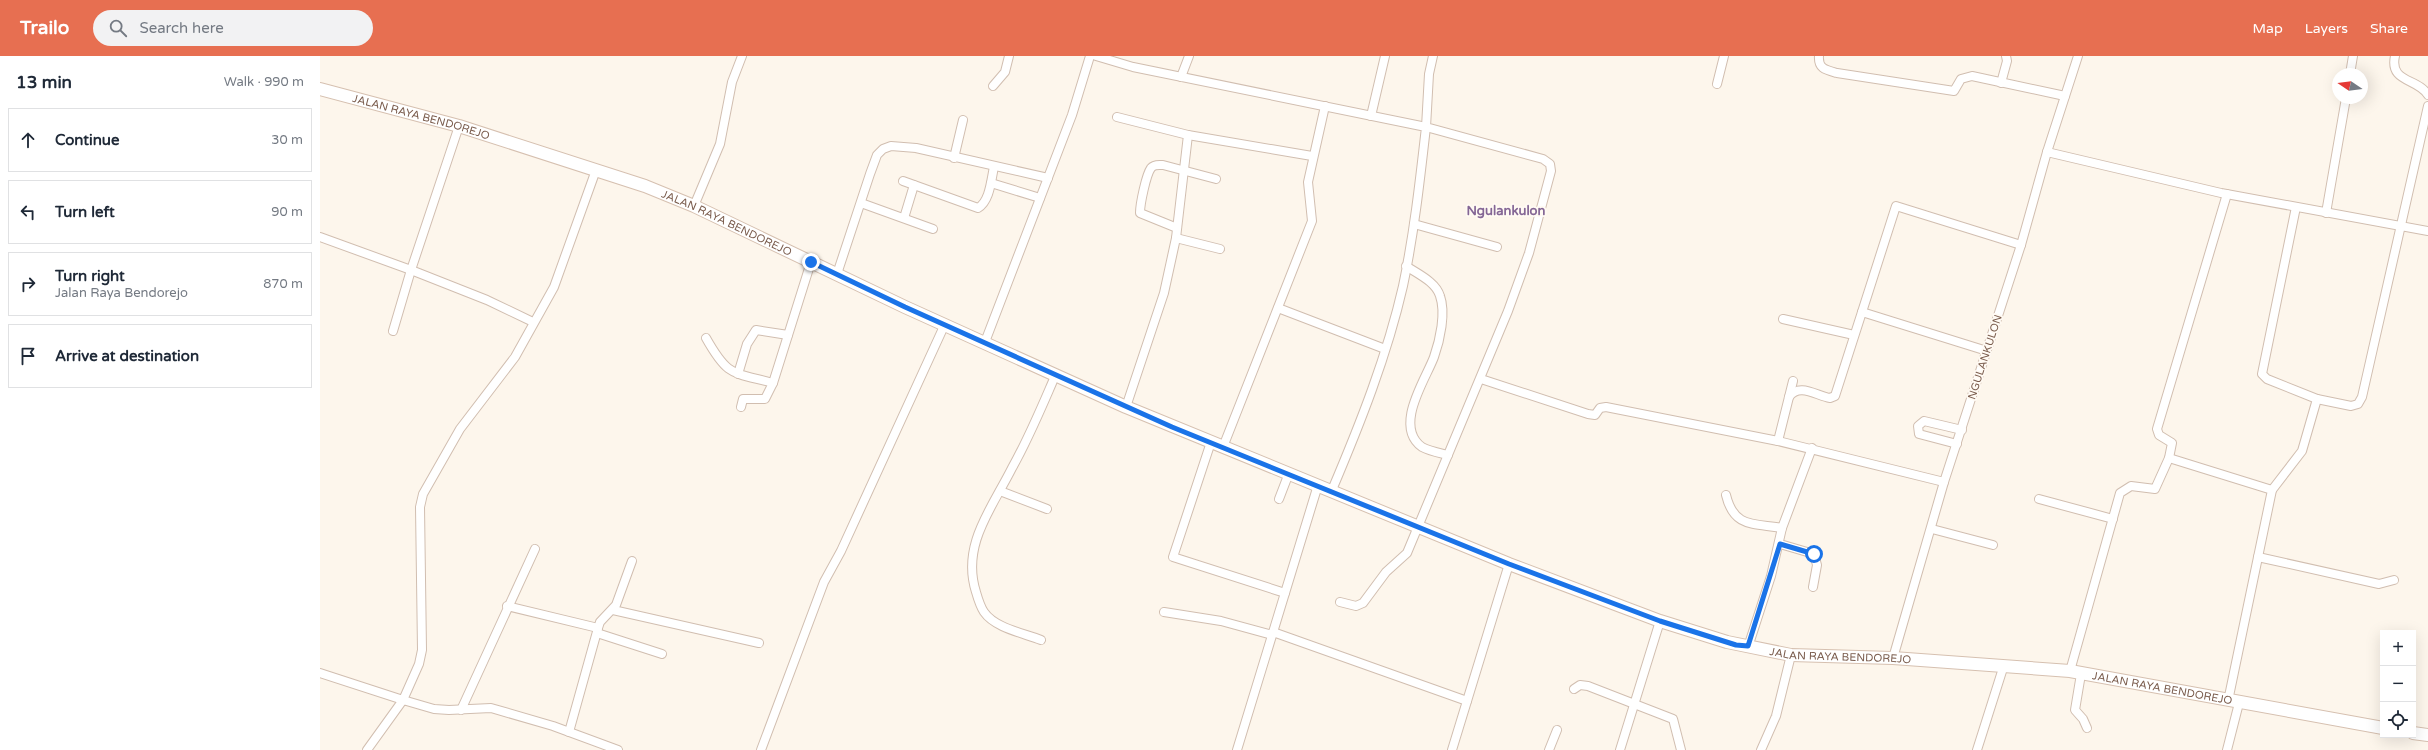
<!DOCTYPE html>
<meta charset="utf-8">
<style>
:root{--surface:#fff;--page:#f2f2f3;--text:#1f2937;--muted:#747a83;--line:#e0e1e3;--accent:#e76f51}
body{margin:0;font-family:"Varela Round",sans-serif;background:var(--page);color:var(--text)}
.controls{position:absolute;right:12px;bottom:12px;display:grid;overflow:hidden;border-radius:0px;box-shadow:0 4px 16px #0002}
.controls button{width:36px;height:36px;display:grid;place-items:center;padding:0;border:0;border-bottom:1px solid var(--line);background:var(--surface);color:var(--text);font:20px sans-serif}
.compass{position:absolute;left:2012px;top:12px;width:36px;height:36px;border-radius:50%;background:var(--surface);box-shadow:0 4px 16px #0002;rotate:283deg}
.stop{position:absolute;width:12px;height:12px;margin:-9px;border:3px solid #1a73e8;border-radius:50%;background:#fff}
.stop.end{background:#1a73e8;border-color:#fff;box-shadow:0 1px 4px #0008}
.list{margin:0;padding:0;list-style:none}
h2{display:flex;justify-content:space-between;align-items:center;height:52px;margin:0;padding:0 16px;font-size:17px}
h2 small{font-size:13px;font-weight:400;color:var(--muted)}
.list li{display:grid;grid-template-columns:26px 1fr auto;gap:12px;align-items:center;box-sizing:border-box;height:64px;margin:0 8px 8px;padding:0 8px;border:1px solid var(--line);border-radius:0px}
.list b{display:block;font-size:15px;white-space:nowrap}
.list p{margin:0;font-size:13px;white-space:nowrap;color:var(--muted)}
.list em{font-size:13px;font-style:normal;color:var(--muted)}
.icon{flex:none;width:22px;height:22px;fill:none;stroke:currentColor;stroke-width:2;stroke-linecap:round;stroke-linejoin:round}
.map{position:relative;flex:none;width:2108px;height:694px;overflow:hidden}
header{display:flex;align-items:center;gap:24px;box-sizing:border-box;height:56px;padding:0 20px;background:var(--accent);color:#fff}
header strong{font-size:19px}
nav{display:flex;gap:22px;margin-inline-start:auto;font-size:14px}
.search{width:280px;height:36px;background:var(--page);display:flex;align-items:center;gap:10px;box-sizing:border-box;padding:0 14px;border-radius:22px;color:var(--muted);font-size:15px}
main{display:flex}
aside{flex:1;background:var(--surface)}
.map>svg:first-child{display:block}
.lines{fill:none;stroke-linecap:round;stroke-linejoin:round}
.minor-casing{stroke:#d1beb0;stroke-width:10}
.secondary-casing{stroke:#d6c0b0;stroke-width:14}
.minor{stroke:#fff;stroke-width:8}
.secondary{stroke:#fff;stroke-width:12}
.route{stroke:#1a73e8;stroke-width:5}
.labels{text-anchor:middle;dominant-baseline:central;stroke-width:3.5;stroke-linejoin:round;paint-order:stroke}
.street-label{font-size:11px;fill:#7a5c4d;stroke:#fffaf3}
.quarter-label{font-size:13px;font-weight:bold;fill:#846695;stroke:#fffaf3}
</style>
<header>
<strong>Trailo</strong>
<div class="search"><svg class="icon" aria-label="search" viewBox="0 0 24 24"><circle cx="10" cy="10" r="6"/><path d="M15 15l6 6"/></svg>Search here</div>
<nav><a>Map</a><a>Layers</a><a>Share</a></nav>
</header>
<main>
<aside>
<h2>13 min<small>Walk · 990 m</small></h2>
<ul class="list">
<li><svg class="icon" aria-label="ahead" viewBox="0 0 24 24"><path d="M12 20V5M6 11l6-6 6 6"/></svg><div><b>Continue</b></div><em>30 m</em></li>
<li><svg class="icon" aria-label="left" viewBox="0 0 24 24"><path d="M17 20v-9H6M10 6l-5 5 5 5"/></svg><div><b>Turn left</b></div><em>90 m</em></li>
<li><svg class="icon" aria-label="right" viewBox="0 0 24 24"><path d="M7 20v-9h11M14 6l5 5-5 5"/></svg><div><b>Turn right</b><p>Jalan Raya Bendorejo</p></div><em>870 m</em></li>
<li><svg class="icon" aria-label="arrive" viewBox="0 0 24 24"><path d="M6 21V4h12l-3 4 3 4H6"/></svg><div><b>Arrive at destination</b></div></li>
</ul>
</aside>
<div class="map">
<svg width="2108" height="694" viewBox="0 0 2108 694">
<rect width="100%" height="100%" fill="#fdf6ec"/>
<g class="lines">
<defs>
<g id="minor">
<path d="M776,0l37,11 293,60c-6,53 -12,107 -23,159 -16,70 -43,138 -71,204"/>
<path d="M1499,0c-1,13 7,14 18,17l117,18 7,-12 11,-3 93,20"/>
<path d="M2075,0c-6,27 23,22 33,39"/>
<path d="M2030,18l3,-18"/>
<path d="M861,21l8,-21"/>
<path d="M1681,27l6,-22 -1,-5"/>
<path d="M1397,28l7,-28"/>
<path d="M673,30l12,-14 4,-16"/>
<path d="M1051,60l14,-60"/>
<path d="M797,61l71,18 -12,103 -12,55 -38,114"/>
<path d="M139,70l-48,144 76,30 46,22"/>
<path d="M868,79l124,21"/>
<path d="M1727,96l174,41 207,38"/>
<path d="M634,102l9,-38"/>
<path d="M583,125l75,27c12,-7 13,-28 16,-41"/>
<path d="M671,127l49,15"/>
<path d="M541,147l72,26"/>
<path d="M374,150l26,-62 12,-62 10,-26"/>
<path d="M1976,151l-34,167 5,5 50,20"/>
<path d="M2006,157l20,-115"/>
<path d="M584,162l10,-33"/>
<path d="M1094,168l83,23"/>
<path d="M857,172l-37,-15c0,-9 6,-38 11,-45 3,-4 8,-3 12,-3l53,14"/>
<path d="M0,181l91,33 -18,61"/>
<path d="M856,182l44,11"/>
<path d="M1086,210c12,8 30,16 34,30 6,17 0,44 -6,61 -8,22 -41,69 -12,90 7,4 18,6 26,8"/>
<path d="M517,218l33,-100 7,-19 6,-6 8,-3 25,2 132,30"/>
<path d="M958,252l107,41"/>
<path d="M1542,256l34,-106 125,39"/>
<path d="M1463,263l71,16"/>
<path d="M386,282c22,39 26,34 67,45"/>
<path d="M665,286l87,-227 18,-59"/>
<path d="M418,318l9,-30 9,-14 32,5"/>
<path d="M1161,323l107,35 7,1 5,-7 6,-1 172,34 166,41"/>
<path d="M1469,341c10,-15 28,-1 41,1l5,-2 27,-84 125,39"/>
<path d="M421,351l2,-8h22l8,-16 38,-121"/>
<path d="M1458,385l15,-60"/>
<path d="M891,386l-38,115 112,36"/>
<path d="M1637,388l-38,-10 -1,-8 6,-5 38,9"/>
<path d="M903,391l89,-226 -4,-39 17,-76"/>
<path d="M1849,402l103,32 -44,211"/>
<path d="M1952,434l30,-39 15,-52 34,7 7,-2 4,-7 66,-291"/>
<path d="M680,435l47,18"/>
<path d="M1406,439c8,33 27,28 56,33"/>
<path d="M959,443l10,-26"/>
<path d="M1719,443l74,20"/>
<path d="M1612,473l61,16"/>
<path d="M1460,488l34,10 3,11 -4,22"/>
<path d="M1938,501l121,27 15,-4"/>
<path d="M1020,546l16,4 7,-3 23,-31 21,-19 101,-242 21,-58 22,-82 -1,-7 -7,-5 -117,-32 3,-53 4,-18"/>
<path d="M187,550l91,22"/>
<path d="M293,554l146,33"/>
<path d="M844,556l57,9 51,14"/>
<path d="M953,576l194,69"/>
<path d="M277,577l65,21"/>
<path d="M721,584c-18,-7 -46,-12 -57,-28 -4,-6 -6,-13 -8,-20 -15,-47 16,-84 36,-124 17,-30 30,-62 44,-94"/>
<path d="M1428,591l23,-71 11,-48 30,-80"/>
<path d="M1573,602l51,-176 77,-237 26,-93 31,-96"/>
<path d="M1750,615l50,-178 11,-7 24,3 14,-31 3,-15 -13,-8 -2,-6 70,-235"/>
<path d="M0,617l83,27 16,-36 3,-14 -2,-143 3,-13 37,-65 55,-72 39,-70 42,-117"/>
<path d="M1761,618l-6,36 8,9 4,9"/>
<path d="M1254,633l6,-4 8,1 85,33 8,31"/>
<path d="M141,654l74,-161"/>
<path d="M249,676l29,-104 2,-6 16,-17 16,-44"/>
<path d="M47,694l36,-50 31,9 15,1 42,-2 62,18 65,24"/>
<path d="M441,694l63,-168 17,-31 104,-227"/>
<path d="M917,694l81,-265"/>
<path d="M1132,694l57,-186"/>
<path d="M1229,694l8,-20"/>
<path d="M1300,694l40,-129"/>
<path d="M1441,694l15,-34 15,-61"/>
<path d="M1657,694l27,-85"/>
<path d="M1907,694l12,-47"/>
</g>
<g id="secondary">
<path id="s1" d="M0,33l139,37 186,60 49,20 211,101 221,100 383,157 151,57 67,21 64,13 102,3 177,13 313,57"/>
<path d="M2093,677l15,2"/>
</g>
</defs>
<use href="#minor" class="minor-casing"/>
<use href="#secondary" class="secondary-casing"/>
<use href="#minor" class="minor"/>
<use href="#secondary" class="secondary"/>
</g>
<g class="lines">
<path class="route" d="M491,206l94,45 267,120 337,137 151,57 76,24 12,1 32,-102 34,10"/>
</g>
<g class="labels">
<g class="street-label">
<text stroke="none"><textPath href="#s1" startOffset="105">JALAN RAYA BENDOREJO</textPath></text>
<text stroke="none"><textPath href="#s1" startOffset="429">JALAN RAYA BENDOREJO</textPath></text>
<text transform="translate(1665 301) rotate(-72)">NGULANKULON</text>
<text stroke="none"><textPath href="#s1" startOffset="1629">JALAN RAYA BENDOREJO</textPath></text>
<text stroke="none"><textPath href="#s1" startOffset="1953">JALAN RAYA BENDOREJO</textPath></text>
</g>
<g class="quarter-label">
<text x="1186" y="155">Ngulankulon</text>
</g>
</g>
</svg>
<div class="controls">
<button>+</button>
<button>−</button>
<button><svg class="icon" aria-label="locate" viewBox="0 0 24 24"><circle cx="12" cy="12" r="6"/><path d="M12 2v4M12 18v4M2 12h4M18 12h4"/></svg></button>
</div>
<svg class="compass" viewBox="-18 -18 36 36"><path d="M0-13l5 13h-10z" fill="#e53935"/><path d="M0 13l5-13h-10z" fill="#747a83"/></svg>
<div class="stop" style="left:1494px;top:498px"></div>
<div class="stop end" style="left:491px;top:206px"></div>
</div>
</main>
